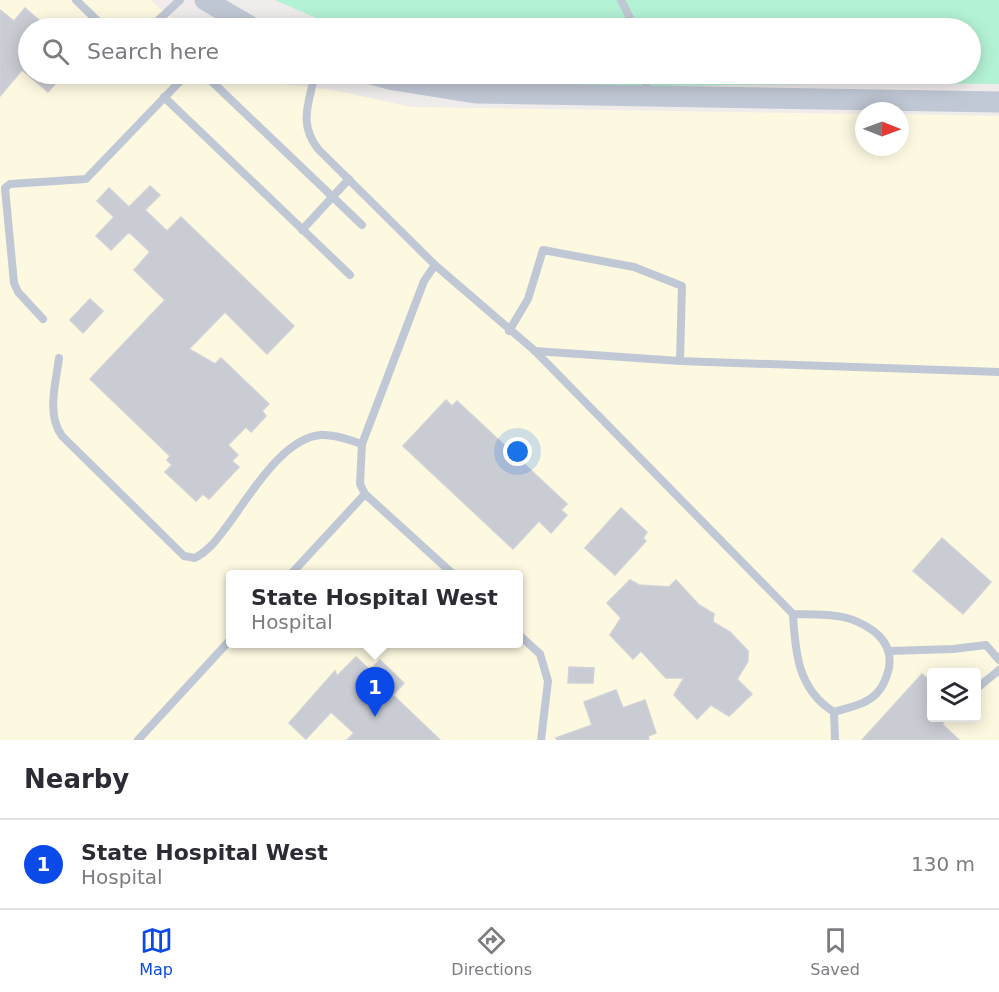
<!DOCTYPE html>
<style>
:root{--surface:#fff;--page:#f7f7f7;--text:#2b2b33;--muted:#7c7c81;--line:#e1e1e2;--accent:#0a4ae9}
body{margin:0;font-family:"DejaVu Sans",sans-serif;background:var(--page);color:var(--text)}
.controls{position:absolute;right:18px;bottom:18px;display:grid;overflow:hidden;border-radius:6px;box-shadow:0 3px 15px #0003}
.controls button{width:54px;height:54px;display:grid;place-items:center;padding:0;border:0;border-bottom:2px solid var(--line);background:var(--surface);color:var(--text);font:30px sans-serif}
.compass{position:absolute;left:855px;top:102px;width:54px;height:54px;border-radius:50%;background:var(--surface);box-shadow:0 3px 15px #0003;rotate:91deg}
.you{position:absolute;left:518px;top:452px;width:21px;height:21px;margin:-15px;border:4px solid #fff;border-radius:50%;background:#1a73e8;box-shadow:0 0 0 9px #1a73e833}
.badge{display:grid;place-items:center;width:39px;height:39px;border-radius:50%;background:var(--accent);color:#fff;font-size:20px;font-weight:700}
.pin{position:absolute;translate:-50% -50px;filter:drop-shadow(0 2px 3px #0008)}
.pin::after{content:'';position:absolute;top:32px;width:21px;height:18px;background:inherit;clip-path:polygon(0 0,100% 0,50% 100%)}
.popup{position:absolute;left:226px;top:570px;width:297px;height:78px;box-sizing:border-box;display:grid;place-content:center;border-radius:6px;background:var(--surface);filter:drop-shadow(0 2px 4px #0005);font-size:20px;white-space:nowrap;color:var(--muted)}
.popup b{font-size:22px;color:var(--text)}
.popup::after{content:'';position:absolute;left:50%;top:100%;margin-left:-12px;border:12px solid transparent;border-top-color:var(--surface)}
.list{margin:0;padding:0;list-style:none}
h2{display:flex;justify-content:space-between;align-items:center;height:78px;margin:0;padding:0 24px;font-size:26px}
h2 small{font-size:20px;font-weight:400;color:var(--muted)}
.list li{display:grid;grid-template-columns:39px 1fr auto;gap:18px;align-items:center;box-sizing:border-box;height:90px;padding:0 24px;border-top:2px solid var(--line)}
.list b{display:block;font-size:22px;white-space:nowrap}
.list p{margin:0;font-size:20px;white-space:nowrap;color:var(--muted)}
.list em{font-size:20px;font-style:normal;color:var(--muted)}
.icon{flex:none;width:33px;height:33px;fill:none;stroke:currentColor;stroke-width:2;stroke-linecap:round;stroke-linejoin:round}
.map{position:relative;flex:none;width:999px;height:740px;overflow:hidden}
.search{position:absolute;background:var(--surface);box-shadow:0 3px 15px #0003;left:18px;right:18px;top:18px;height:66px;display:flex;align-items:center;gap:15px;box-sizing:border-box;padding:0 21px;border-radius:33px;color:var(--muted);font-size:22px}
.sheet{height:168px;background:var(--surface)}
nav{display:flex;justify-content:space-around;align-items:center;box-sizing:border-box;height:84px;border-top:2px solid var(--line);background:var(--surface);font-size:16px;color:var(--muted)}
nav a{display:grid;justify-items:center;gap:3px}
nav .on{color:var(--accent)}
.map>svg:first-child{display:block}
.commercial{fill:#fdf9e1;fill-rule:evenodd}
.green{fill:#b4f2d5}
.building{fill:#caccd4;stroke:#cfd0d8;stroke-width:1.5}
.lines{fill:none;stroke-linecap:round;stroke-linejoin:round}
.service{stroke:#c0c8d5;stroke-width:8}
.tertiary{stroke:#c0c8d5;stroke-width:21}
</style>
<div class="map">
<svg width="999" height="740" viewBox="0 0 999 740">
<rect width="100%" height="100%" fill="#efeceb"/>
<path class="commercial" d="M0,0h150l34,28h-156v46h236l11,9 58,7 79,17 452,7v33h36v-33l99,2v624h-999zM231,574h288v70h-288zM932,672h44v46h-44z"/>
<path class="green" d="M275,0h724v84l-111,-1 -309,4 -78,-13h469v-46h-631z"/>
<g class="building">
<path d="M25,8l23,20h-20v46h36l-16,18 -26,-22 -22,26v-86l14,11z"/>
<path d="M150,186l10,9 -15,15 22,21 14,-14 113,109 -27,28 -42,-42 -36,37 26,15 6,-6 48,46 -7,7 4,5 -15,16 -5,-5 -18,18 10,10 -6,6 7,6 -30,32 -6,-5 -7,7 -31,-29 7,-7 -5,-5 3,-4 -80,-77 75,-79 -31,-30 16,-18 -21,-20 -18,18 -15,-14 18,-19 -17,-16 12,-13 20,19z"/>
<path d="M90,299l13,12 -20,22 -13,-13z"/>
<path d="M446,400l6,6 5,-5 110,103 -6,6 6,5 -16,18 -12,-12 -26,28 -110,-103z"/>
<path d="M621,508l26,24 -4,6 3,3 -31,34 -30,-27z"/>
<path d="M942,538l49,44 -28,32 -50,-43z"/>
<path d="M630,580l9,5 30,2 7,-7 23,25 15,9 -1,8 17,10 18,19v10l-11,18 15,15 -23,22 -18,-11 -14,14 -23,-24 10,-17h-18l-25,-27 -8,8 -23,-24 11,-17 -14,-15z"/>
<path d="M356,657l14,13 10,-10 24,23 -11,12 47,45h-93l7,-7 -23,-21 -25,27 -17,-16 46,-52 2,5z"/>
<path d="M569,667l25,1 -1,15h-25z"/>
<path d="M922,674l10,9v34h16l-6,7 17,16h-97z"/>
<path d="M616,690l7,18 22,-8 11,33 -8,3 1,4h-92l-1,-2 36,-13 -8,-23z"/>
</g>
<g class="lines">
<g class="service">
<path d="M76,0l29,28"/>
<path d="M621,0l14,28"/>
<path d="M150,28l30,-28"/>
<path d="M204,74l158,151"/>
<path d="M645,74l2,20"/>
<path d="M164,97l186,178"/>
<path d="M302,230l47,-51"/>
<path d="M435,265l100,86 258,263"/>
<path d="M43,319l-25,-27 -4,-9 -9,-95 5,-4 76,-5 101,-105"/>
<path d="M509,331l19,-32 15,-49 91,17 48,19 -2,75"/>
<path d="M535,351l145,10 319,11"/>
<path d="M59,358c-3,25 -13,56 3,78l122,120 11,2c15,-8 22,-19 32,-32 22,-29 55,-88 94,-91 14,-1 28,5 41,9"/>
<path d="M365,494l88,80"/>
<path d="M291,574l74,-80 -5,-10 2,-40 62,-163 11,-16 -117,-116c-20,-26 -9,-46 -3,-75"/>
<path d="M793,614c21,1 46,-1 65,8 20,9 35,23 31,46 -2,8 -6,19 -12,25 -11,12 -28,14 -43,19 -36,-22 -39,-60 -41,-98z"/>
<path d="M519,635l21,19 8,27 -7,59"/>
<path d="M889,651l64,-2 33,-4 13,15"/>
<path d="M976,689l23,-19"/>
<path d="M834,712l1,28"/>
<path d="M138,740l93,-101"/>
</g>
<g class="tertiary">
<path d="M205,0l48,28"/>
<path d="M371,74l23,6 81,13 524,9"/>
</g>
</g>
</svg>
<div class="controls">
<button><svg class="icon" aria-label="layers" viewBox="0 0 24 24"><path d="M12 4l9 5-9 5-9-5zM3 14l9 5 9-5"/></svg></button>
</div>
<svg class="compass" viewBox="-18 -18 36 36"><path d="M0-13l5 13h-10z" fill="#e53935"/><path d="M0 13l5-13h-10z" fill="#7c7c81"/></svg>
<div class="you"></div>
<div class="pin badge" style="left:375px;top:717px">1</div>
<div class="popup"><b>State Hospital West</b>Hospital</div>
<div class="search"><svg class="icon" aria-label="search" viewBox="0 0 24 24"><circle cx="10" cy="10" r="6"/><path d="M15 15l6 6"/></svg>Search here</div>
</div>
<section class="sheet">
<h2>Nearby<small></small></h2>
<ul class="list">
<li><span class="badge">1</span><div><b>State Hospital West</b><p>Hospital</p></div><em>130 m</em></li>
</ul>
</section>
<nav>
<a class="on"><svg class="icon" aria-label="map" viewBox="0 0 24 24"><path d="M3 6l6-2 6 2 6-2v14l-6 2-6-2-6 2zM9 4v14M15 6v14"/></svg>Map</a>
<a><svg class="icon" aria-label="directions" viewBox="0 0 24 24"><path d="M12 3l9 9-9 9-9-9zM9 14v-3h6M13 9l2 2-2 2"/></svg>Directions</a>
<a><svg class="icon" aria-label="saved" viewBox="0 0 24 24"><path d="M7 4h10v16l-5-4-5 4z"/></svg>Saved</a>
</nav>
